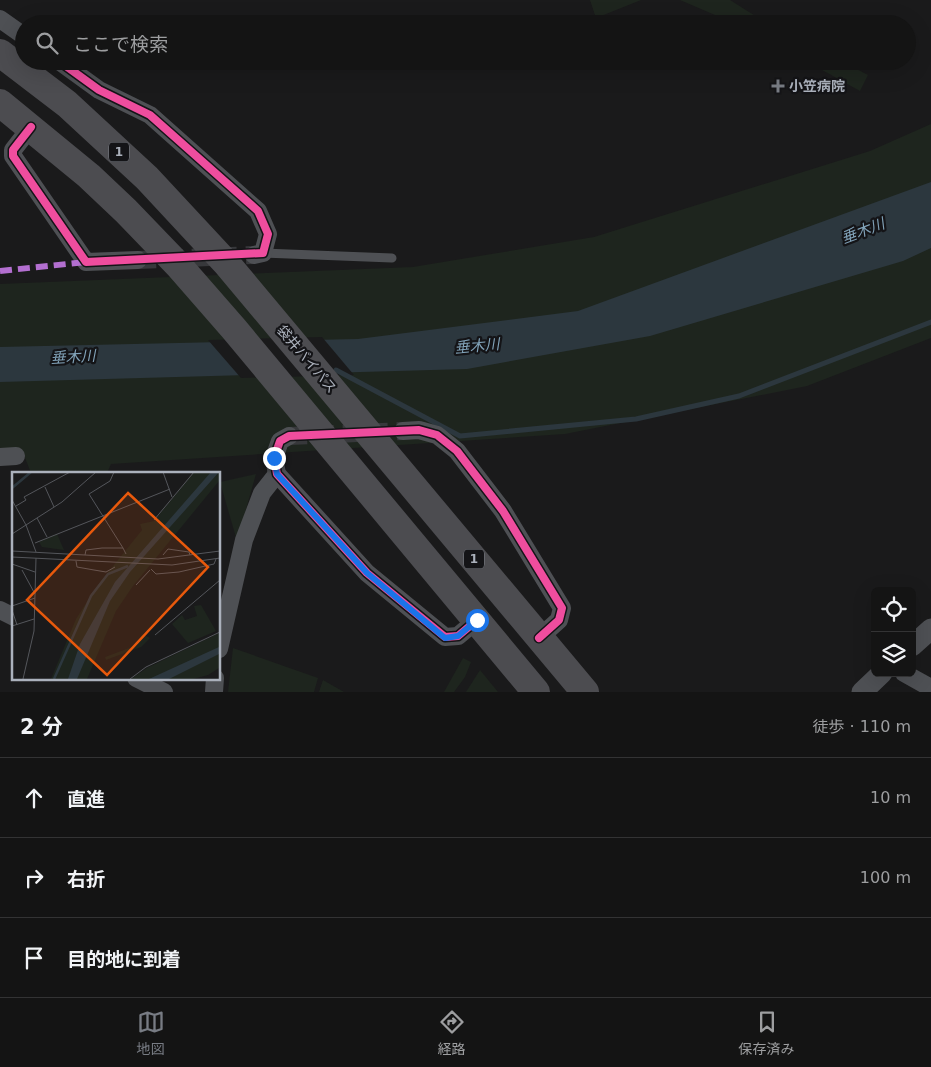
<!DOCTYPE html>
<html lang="ja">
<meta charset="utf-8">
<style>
:root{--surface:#141414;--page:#212122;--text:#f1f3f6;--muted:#9d9ea0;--line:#333334;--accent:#787c84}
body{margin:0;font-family:"DejaVu Sans","Noto Sans JP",sans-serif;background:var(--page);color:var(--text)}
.controls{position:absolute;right:15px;bottom:15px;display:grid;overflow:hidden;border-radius:8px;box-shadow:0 5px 20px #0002}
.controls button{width:45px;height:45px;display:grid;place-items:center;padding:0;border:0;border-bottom:1px solid var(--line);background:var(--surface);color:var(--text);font:25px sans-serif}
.stop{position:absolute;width:15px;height:15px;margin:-11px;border:4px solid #1a73e8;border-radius:50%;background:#fff}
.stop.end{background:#1a73e8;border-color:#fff;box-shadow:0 1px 5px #0008}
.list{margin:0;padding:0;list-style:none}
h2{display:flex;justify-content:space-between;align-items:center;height:65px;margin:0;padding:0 20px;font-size:21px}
h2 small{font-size:16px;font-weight:400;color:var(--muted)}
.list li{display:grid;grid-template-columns:32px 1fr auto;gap:15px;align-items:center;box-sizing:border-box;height:80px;padding:0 20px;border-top:1px solid var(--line)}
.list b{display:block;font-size:19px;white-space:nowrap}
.list em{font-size:16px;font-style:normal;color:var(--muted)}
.icon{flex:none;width:28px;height:28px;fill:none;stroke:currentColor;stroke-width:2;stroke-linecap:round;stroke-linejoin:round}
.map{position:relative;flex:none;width:931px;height:692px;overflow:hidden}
.search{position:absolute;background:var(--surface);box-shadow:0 5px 20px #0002;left:15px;right:15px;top:15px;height:55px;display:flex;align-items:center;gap:12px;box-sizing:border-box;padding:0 18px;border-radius:28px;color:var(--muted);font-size:19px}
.sheet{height:305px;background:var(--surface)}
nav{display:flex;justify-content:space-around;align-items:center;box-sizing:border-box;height:70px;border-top:1px solid var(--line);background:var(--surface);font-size:14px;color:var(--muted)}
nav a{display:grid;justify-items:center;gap:2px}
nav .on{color:var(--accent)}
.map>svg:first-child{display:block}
.green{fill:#1e251e}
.water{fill:#2c373e}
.pier{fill:#1a1a1b}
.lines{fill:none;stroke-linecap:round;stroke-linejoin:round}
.stream{stroke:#2c373e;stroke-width:5}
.minor-tunnel{stroke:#37383b;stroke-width:18;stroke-dasharray:18 9;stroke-linecap:butt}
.service{stroke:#4e5054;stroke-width:9}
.minor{stroke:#4e5054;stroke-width:18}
.tertiary{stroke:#4e5054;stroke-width:21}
.trunk{stroke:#4c4c50;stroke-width:28}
.quiet{stroke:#b36fd0;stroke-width:6;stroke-dasharray:12 6;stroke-linecap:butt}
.cycleway-casing{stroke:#141417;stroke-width:11}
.cycleway{stroke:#ef4d9e;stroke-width:8}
.route{stroke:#1a73e8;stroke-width:6}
.poi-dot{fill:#787c84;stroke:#141417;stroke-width:2}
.labels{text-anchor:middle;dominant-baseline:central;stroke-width:4.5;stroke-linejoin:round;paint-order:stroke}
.shield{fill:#141417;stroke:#7e828a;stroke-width:1}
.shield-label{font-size:12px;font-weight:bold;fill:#abb1bc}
.poi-label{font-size:14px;font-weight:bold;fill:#abb1bc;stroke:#141417;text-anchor:start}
.street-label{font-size:14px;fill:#abb1bc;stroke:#141417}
.water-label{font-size:15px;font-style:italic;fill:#81a2b8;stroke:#141417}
.inset-river{fill:none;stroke:#2c373e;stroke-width:2.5}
.inset-road{fill:none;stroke:#54565b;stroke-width:1}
.view{fill:#e8590c;fill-opacity:0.15;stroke:#e8590c;stroke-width:2.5}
.inset-edge{fill:none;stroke:#abb1bc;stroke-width:2.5}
</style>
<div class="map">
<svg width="931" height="692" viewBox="0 0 931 692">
<rect width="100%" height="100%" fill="#1a1a1b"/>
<g class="green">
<path d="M590,0h51l-45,18z"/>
<path d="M680,0h50l38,24h-32z"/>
<path d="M806,61h35l27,14 -8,16z"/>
<path d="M931,124v214l-124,48 -242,48 -454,30 -4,9h-76l-9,-23 -22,2v-168l413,-17 181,-30 276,-86z"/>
<path d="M256,474l-19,67 -17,-59z"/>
<path d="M233,648l85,30 -4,14h-86z"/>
<path d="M463,658l8,4 -6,15 -11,15h-10z"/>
<path d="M480,670l18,22h-32z"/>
<path d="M323,680l21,12h-25z"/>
</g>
<path class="water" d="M931,182v66l-28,13 -253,75 -183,33 -467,13v-35l358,-8 220,-28z"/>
<path class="pier" d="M322,337l32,38 -113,3 -33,-38z"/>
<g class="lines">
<path class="stream" d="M336,370l124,66 176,-17 103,-23 192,-74"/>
<g class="minor-tunnel">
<path d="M138,260l116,-5"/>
<path d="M289,436l114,-5"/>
</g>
<path class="service" d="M263,253l129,5"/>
<g class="minor">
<path d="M0,19l24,17"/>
<path d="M59,61l40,29 51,25 108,96 10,23 -5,19 -9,2"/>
<path d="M31,127l-18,23v6l73,106 52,-2"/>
<path d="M403,431l16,-1 18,5 20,16 46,60 59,97 -3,12 -20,18"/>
<path d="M289,436l-9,5 -6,17 3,16 90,99 78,64 13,-1 19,-16"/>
<path d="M0,457l16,-1"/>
<path d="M0,610l14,7"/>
<path d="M219,649l25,-109 18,-47 15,-19"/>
<path d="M904,673l27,15"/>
<path d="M136,678l28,14"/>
<path d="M214,692l1,-14"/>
</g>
<g class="tertiary">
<path d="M912,646l19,-17"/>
<path d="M862,692l20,-19"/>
</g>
<g class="trunk">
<path d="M0,53l67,51 80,74 80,86 358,428"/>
<path d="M0,103l89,73 37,35 53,55 55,63 302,363"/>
</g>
<path class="quiet" d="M0,271l86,-9"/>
<defs>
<g id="cycleway">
<path d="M31,127l-18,23v6l73,106 177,-9 5,-19 -10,-23 -108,-96 -51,-25 -40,-29"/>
<path d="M477,620l-19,16 -13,1 -78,-64 -90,-99 -3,-16 6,-17 9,-5 130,-6 18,5 20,16 46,60 59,97 -3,12 -20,18"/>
</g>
</defs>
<use href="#cycleway" class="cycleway-casing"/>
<use href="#cycleway" class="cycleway"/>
</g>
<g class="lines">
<path class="route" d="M274,458l3,16 90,99 78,65 13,-2 19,-16"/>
</g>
<path class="poi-dot" d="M775.5 78.5h5v5h5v5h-5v5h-5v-5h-5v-5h5z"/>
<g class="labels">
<g class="shield">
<rect x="109" y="142.5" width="20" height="19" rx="4"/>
<rect x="464" y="549.5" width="20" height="19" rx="4"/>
</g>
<g class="shield-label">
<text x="119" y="152">1</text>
<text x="474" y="559">1</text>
</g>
<g class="poi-label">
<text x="789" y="86">小笠病院</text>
</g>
<g class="street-label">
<text transform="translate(307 359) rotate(50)">袋井バイパス</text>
</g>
<g class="water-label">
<text transform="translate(863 231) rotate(-21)">垂木川</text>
<text transform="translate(477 346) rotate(-5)">垂木川</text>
<text transform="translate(73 357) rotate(-3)">垂木川</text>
</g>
</g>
<g transform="translate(12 472)">
<rect width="208" height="208" fill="#1a1a1b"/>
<path d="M182,0h25v9l-86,105 -17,25 -29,68h-36l25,-60 21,-33 45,-56 -2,-6 14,-3zM45,62l7,16 -22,-3 -3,-5zM189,133l15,26 -28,12 -16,-19 10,-9 3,5 12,-4 -3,-10zM207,161v35l-11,7 -15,4h-62l16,-11zM130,162l8,4 -9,9 -35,13 -1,-3 32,-12z" fill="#1e251e"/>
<path d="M199,0h8l-89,100 -20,29 -33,78h-9l12,-35 35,-62zM207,175v7l-50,25h-20z" fill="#2c373e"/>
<path class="inset-river" d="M0,16l19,-16M42,207l37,-83 17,-22 20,-8"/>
<path class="inset-road" d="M102,0l-4,9 -21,13 34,54M151,0l9,25M33,15l9,20M0,28l14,25 -14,9M4,34l10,-6 -2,-3 46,-25M25,46l10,19M142,48l40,-48M23,71l135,-54M0,79l146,8 62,-8M24,80l-10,-27 36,-23 34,-30M73,83l1,-5 16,-2h21l3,6M151,83l5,-6 21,3 1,3M0,85l160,8 48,-7M64,89l1,6 17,3 12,2 9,-5M0,92l23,8M139,97l5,5 23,-2 35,-8 2,-5M10,98l13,24M124,113l14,-15M0,134l23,-8M0,138l5,15M0,154l22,-7M143,163l65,-55M11,207l11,-48 2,-73M118,207l16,-12 74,-35"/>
<path class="view" d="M116,21l80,74 -101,108 -80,-75z"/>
<rect width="208" height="208" class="inset-edge"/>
</g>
</svg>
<div class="controls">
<button><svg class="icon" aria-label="locate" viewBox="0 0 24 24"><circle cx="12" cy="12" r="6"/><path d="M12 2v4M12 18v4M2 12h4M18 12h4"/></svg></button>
<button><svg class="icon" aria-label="layers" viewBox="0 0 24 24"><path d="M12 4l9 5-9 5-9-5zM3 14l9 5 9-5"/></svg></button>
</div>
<div class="stop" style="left:477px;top:620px"></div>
<div class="stop end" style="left:274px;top:458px"></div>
<div class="search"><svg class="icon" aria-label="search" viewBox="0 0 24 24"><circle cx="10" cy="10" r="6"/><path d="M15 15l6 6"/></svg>ここで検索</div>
</div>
<section class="sheet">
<h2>2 分<small>徒歩 · 110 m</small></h2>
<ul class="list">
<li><svg class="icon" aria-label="ahead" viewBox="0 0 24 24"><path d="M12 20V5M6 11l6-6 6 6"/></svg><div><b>直進</b></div><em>10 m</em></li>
<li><svg class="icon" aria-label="right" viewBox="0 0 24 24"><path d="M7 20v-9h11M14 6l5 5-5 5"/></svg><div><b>右折</b></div><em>100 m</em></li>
<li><svg class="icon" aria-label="arrive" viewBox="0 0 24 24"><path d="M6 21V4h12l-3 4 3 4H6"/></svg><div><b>目的地に到着</b></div></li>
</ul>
</section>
<nav>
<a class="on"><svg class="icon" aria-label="map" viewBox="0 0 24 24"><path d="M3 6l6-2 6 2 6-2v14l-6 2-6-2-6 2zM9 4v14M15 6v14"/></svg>地図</a>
<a><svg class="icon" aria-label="directions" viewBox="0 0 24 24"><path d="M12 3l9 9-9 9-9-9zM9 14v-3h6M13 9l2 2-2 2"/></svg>経路</a>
<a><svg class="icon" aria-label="saved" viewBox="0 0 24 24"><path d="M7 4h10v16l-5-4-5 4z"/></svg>保存済み</a>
</nav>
